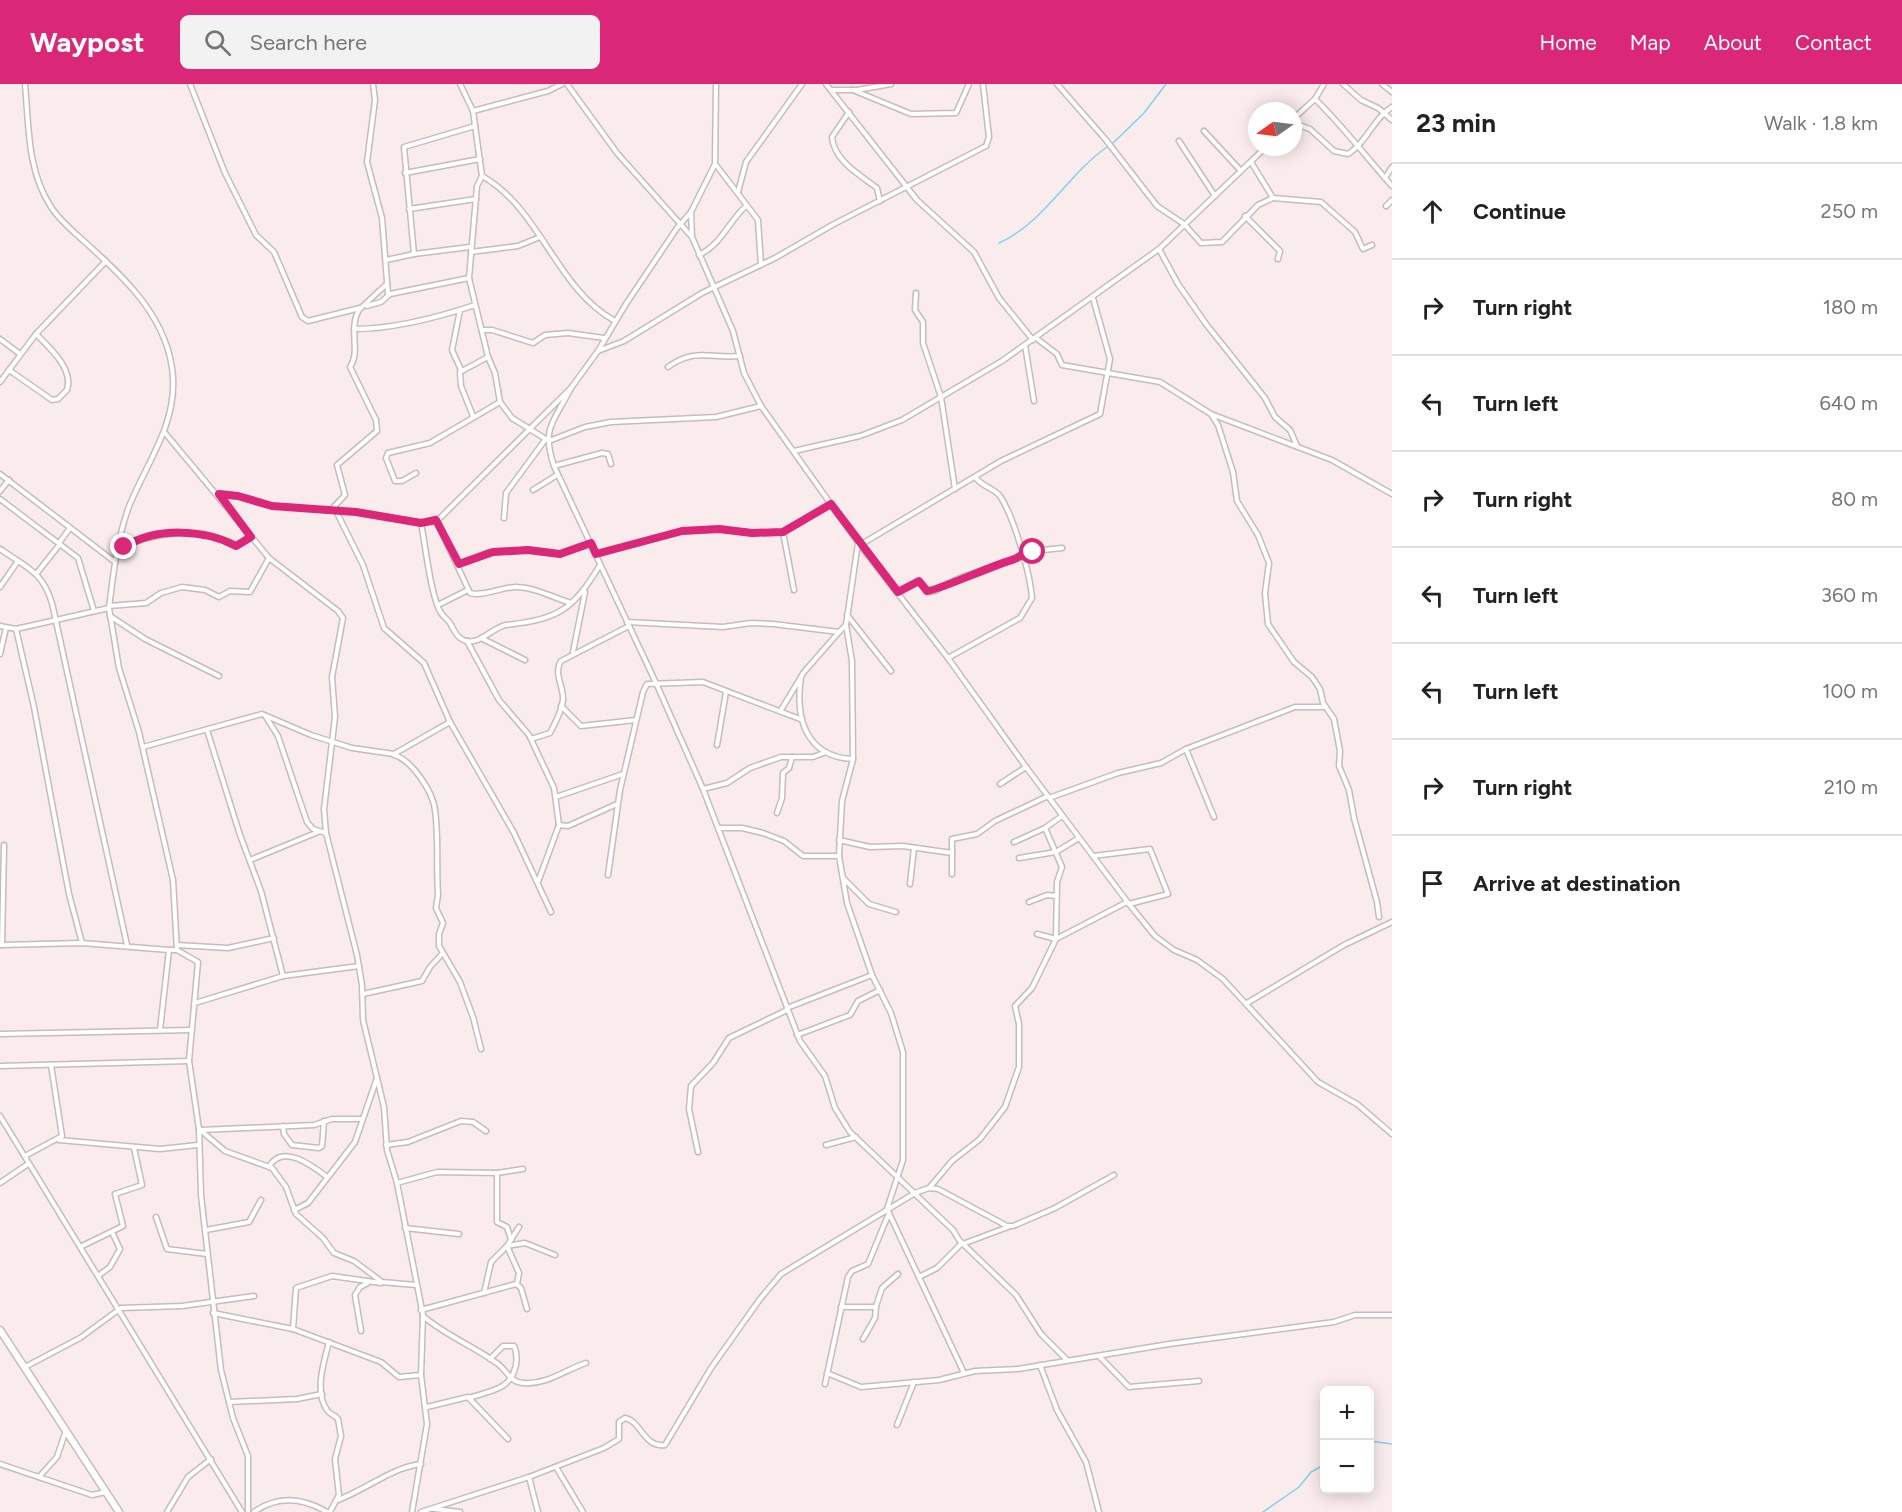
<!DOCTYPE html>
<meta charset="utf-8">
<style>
:root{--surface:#fff;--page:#f2f2f2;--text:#222;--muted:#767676;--line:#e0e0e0;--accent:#db2777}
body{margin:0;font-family:Figtree,sans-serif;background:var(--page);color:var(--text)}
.controls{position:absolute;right:18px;bottom:18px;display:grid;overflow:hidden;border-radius:9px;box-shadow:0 3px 15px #0003}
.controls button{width:54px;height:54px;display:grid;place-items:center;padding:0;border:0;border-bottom:2px solid var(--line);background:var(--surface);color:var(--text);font:30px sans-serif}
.compass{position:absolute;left:1248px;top:18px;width:54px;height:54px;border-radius:50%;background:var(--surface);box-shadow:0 3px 15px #0003;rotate:256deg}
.stop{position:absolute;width:18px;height:18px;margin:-14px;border:4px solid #db2777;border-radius:50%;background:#fff}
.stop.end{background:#db2777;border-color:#fff;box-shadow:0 2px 6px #0008}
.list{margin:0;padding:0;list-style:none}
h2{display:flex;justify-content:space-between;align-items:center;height:78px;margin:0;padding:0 24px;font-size:26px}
h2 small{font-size:20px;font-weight:400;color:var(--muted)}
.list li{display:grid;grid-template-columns:39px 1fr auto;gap:18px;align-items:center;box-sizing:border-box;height:96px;padding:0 24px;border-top:2px solid var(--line)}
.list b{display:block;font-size:22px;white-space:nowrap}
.list em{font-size:20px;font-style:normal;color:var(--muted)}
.icon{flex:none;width:33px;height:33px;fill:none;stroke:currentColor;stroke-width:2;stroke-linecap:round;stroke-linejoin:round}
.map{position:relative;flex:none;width:1392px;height:1428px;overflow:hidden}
header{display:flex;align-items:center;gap:36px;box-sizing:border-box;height:84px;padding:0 30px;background:var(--accent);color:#fff}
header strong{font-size:28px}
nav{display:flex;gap:33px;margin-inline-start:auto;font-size:21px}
.search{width:420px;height:54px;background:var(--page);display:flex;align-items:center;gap:15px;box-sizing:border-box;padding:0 21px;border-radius:9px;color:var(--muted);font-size:22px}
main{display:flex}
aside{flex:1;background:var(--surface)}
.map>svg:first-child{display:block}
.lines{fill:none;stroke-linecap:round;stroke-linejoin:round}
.stream{stroke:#80d2ea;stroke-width:1.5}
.minor-casing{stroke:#c8bbbc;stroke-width:7}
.primary-casing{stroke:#c8bbbc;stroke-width:9}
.minor{stroke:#fff;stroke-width:4}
.primary{stroke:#fff;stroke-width:6}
.route{stroke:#db2777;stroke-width:8}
</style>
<header>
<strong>Waypost</strong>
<div class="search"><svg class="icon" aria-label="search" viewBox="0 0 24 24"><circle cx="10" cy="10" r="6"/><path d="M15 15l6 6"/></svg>Search here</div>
<nav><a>Home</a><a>Map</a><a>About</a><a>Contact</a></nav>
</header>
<main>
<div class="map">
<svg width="1392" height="1428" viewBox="0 0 1392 1428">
<rect width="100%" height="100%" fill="#faecec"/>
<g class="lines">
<g class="stream">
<path d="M1112,60l32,-31 22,-29"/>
<path d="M999,159c46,-21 68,-68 108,-96"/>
<path d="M1370,1357l22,3"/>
<path d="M1263,1428l36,-25 12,-15 13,-7"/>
</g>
<defs>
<g id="minor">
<path d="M190,0l35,89 31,62 18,17 28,65 6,4 52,-13"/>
<path d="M373,0l2,16 -8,62 15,56 6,76"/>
<path d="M460,0l13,27"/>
<path d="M562,0l-14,7 -75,20 9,65 -5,10 -8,92 19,79 7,16 5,29 12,16 37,23 36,-14 26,-5 105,-5 45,-11"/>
<path d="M567,0l50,69 74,83"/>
<path d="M826,0l91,116 57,52 25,46 34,42"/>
<path d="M1057,0l49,56 51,66 27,18 17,19 21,-1 36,-37 15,-7 48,4 34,30 8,17 9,-4"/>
<path d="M1343,0l18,16 17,8 14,12"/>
<path d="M1382,0l10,8"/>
<path d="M832,6h25l34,-6"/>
<path d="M853,6l58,24 45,-1 13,-29"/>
<path d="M1315,15c28,27 51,58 77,87"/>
<path d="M849,28l-17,25c2,24 28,38 45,51l3,13"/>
<path d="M1293,35l22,-20 9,-15"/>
<path d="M1293,39l17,6 24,22 14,3c19,-12 25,-35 44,-47"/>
<path d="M1204,47l37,40"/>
<path d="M1179,57l36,55"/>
<path d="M1251,78l22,36"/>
<path d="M716,81l42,55 3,45"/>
<path d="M405,89l75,-14"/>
<path d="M482,92c59,33 74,113 133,145"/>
<path d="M1385,94l7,-11"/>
<path d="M738,108l8,-30 56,-78"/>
<path d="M1386,122l6,-6"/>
<path d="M409,125l67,-10"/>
<path d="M691,128l1,25 41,94 11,42 17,33 99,139 88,113 78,109 103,137 26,32 19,14 23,10 26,19 95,103 39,22 35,30"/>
<path d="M1245,132l35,35 -2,8"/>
<path d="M1159,165l19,35 28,40 59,74 10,19 15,13 7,16"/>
<path d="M471,168l47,-6 22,-9"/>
<path d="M414,170l-10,-107 71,-21"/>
<path d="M699,171c23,-11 29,-33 47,-49"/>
<path d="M386,176l28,-6 56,-7"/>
<path d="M916,209l-1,17 8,12v21l18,54 14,92"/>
<path d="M367,222l14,-4 9,-8 79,-16"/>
<path d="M460,226l-8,40 9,20"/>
<path d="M354,245c41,0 82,-11 121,-24"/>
<path d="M484,246h8l41,13 12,-8 23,-2 36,5"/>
<path d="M1036,254l21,16 5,11 98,17 51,32 121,46 60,34"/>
<path d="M0,255l20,15"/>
<path d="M1025,261l9,56"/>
<path d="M598,267l26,-10 78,-48 73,-35 59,-34 152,-78 3,-9 -6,-53"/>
<path d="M668,283c28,-20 42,-8 72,-11"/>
<path d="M9,286l43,30 6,-1 9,-9c7,-21 -18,-43 -31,-56"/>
<path d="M0,298l36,-48 70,-73"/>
<path d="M571,304c-17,34 -30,39 -17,78l102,217 47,106 97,252 25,35 10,32 15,24 103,98 6,10 57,55 25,39 25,25"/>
<path d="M1211,330l7,11 15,47 4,29 21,34 11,28 -4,30 3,31 26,38 18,15 8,12 3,14 11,16 6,32 -1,15 10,24 5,28 23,84 2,15"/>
<path d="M473,332l-12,-30 -1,-14 28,-15"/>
<path d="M165,349l104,125 69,53 5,7 -11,59 3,40 -11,92 2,24 31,122 5,30 1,35 21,87 3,43 10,33 26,132 -2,60 6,49 -15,88"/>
<path d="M794,367l66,-15 42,-16 100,-59 157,-112 107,-102"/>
<path d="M554,382l48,-13 6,1 3,10"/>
<path d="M416,389l-14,8h-7l-9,-23 2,-5 42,-10 70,-41"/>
<path d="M0,390l115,88"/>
<path d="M533,406l24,-15"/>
<path d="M0,407l9,-11"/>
<path d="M220,410l18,2 34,10 84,6 65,11 19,-5 131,-130 27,-37 28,-47 51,-76 14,-16 24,-48 1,-80"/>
<path d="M0,415l78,59 16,53"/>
<path d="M331,426l14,-15 -8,-30 40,-34 -1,-11 -26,-53c11,-15 -2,-39 9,-57 1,-1 23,-22 28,-26"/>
<path d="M336,427l27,54 21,63 40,35 26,59 64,111 37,79"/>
<path d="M504,434l2,-25 39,-53"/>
<path d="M436,436l34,73c12,4 32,-6 46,-6 18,0 38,11 55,16"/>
<path d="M421,439c4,20 10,75 20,90 2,3 6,6 9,10 3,5 5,11 10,15 16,12 32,-11 46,-13 52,-6 66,-14 94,-60"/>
<path d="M783,448l11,58"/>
<path d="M59,459l11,-15"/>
<path d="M858,459l-12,82 6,36 1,98 -11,42 -3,55 8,47 25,72 19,38 12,39v108l-16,49 77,164"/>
<path d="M860,461l141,-84 99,-47 10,-55 -17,-61"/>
<path d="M0,465c26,18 42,22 52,54l75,342"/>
<path d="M118,466c36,-19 82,-24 118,-4l15,-9"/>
<path d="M596,470l86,-23 37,-2 33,4 31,-1 48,-28"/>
<path d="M459,480l30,-12 39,-2 32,4 31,-11"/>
<path d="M37,489l23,-29"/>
<path d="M0,503l18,-26"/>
<path d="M898,508l21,-11 8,11 8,-1 24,-13 54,-18 12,-8 37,-4"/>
<path d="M438,521l30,-15"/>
<path d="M109,522l37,-3 15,-10 21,-6 23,3 14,7 11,-6 20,1 19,-34"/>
<path d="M109,524l10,60 20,64 34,148 4,70"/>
<path d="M847,531l44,56"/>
<path d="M110,532l35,23 74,37"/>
<path d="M627,538l96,5 28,-4 22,1 66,8 7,-7"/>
<path d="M0,542l16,3 93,-21c4,-33 8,-67 19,-99 17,-44 48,-82 45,-132 -4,-58 -47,-98 -87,-134 -12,-11 -26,-22 -35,-36 -24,-37 -22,-80 -26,-123"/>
<path d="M16,545l18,78 35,187 13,49"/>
<path d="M481,554l44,22"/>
<path d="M467,557l32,59 30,35 25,53 5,37 -21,57"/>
<path d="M573,568l12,-60"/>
<path d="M0,570l6,-26"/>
<path d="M948,574l72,-40 12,-20c-2,-25 -18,-81 -32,-102 -6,-8 -18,-9 -25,-19"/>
<path d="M801,593c-6,40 4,80 52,82"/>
<path d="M561,622l20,20 55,-6"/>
<path d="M781,626l23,-38 35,-40"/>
<path d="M266,633l12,19 29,86 6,7 13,4"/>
<path d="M207,646l33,105 21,56 22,85"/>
<path d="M531,655l19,-6c5,-10 12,-22 13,-33 1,-14 -10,-26 -2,-39l68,-35"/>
<path d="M717,661l9,-53"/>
<path d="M143,663l119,-33 49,21 41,13 42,6 56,-32"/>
<path d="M1186,665l28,68"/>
<path d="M394,671c18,5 39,37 41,55 4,28 1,57 3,85l-2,13 7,15 -4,11v12l21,36 13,35 8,32"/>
<path d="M1000,700l26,-17"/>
<path d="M703,705l24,-6 23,-15 31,-11h32l13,-5"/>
<path d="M556,713l67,-23"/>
<path d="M1049,714l69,-25 43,-10 25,-14 109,-42h30"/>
<path d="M777,729l5,-15 1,-25 6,-5 3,-11"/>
<path d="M559,741l9,1 49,-22"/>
<path d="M718,744h24l21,5 21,8 19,15h36"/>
<path d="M839,756l31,7 33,-1 49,7"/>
<path d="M1014,758l31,-14 17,-12"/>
<path d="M1093,772l57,-7 18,45 -39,10"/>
<path d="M1019,774l37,-6 23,-14"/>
<path d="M250,776l68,-28"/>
<path d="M952,790v-35l25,-5 18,-13 53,-25"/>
<path d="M608,791l12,-85 23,-98 4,-8 56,-2 97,37"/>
<path d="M843,794l26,26 27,8"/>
<path d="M910,800l4,-36"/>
<path d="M1029,818l18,-7 9,1"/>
<path d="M1037,850l19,5 1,-57 5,-15 -17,-39"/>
<path d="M0,861l82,-2 87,7"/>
<path d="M2,861l2,-100"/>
<path d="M177,861l51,3 46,-10"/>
<path d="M363,910l59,-13 8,-14 12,-13"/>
<path d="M195,919l88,-27 76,-10"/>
<path d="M1247,919l97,-58 48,-23"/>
<path d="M787,924l85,-33"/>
<path d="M160,946l9,-80h8l21,12 -9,99 10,68 2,66 20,175 12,48 15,38v56"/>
<path d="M0,950l191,-4"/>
<path d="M797,951l53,-20 8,-14 22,-11"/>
<path d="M0,982l189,-5"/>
<path d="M0,1032l242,396"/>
<path d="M283,1042l1,8 8,11 27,3 3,-2 2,-25"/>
<path d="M199,1045l26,22 47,17 14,19 10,27 27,24 11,15 20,8 28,21 34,3"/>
<path d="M201,1046l113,-5 18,-6h29"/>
<path d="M59,1056l101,9 38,-4"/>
<path d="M386,1061l22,-3 53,-21 12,1 13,9"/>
<path d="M826,1061l30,-8"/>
<path d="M698,1068l-9,-43 2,-23 22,-23 16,-25 58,-28"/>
<path d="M25,1072l37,-20 -11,-71"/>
<path d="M269,1083c13,-25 45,0 58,10"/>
<path d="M497,1089v49l10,5 4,13"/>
<path d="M0,1099l28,-19"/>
<path d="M397,1099l40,-11 60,1 26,-4"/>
<path d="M930,1103l22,-26 28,-22 25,-32 14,-40v-43l-4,-18 17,-18 24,-49 71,-37"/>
<path d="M294,1126l14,-7 47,-61 22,-64"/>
<path d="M156,1133l11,32 40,5"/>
<path d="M405,1144l54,6"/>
<path d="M206,1146l43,-8 12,-22"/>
<path d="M80,1163l43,-21 -8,-32 27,-9 -8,-37"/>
<path d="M98,1192l12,-9 10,-18 -8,-17"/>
<path d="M919,1193l18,-9 23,-23 48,-18"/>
<path d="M517,1200l2,-11 -12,-27 18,-3 30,12"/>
<path d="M484,1209l7,-31 16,-16 12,-19"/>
<path d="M876,1222l6,-18 16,-14"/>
<path d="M841,1223h35l-1,11 -12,21"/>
<path d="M421,1226l95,-26 5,4 6,21"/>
<path d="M213,1229l80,16 88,33 18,15 22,-2"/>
<path d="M423,1232c23,20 51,30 75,48 9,7 13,19 26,19 22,2 41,-13 62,-20"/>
<path d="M293,1245l3,-41 36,-12 49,7"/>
<path d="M361,1247l-6,-36 5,-8 8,-4"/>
<path d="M329,1258c-5,19 -15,50 -2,68 3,5 7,4 11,9l3,17 -6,23 4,36 -9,17"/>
<path d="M1099,1272l30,31 70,-6"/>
<path d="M1040,1281l17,45 29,52 13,50"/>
<path d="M25,1283l55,-29 41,-30 61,-2 72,-10"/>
<path d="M827,1289l34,14 78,-7 36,-9 43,-2 151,-25 165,-22 21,-7h37"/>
<path d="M825,1300l23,-107 4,-6 16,-7 21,-51"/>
<path d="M469,1314c22,-8 41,-7 47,-33 1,-7 1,-13 -2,-19h-11l-13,13"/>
<path d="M229,1318l68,-3 25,-5"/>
<path d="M427,1323l41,-10 40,42"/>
<path d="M897,1341l17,-43"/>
<path d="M0,1380l92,31 14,-3"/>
<path d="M556,1383l27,45"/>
<path d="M39,1393l18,-20 9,-27"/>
<path d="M529,1393l9,35"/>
<path d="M338,1416c27,-10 55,-33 83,-36"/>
<path d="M434,1425l26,3"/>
<path d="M167,1428l21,-35 23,-18"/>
<path d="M254,1428c24,-17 49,-14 73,0"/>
<path d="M421,1428l108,-35 75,-29 15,-9v-17l6,-4c16,3 19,30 40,27l46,-77 49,-69 21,-25 134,-81 14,-5 9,1 69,37h6l42,-18 59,-33"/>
</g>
<path id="primary" d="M0,1246l119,182"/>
</defs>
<use href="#minor" class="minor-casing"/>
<use href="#primary" class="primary-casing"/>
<use href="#minor" class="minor"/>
<use href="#primary" class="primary"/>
</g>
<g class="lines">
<path class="route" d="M124,463c32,-20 80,-18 112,-1l15,-9 -32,-43 19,2 34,10 84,6 65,11 15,-3 23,44 34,-12 35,-2 32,4 31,-11 5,11 86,-23 37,-2 33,4 31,-1 48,-28 67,88 21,-11 8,10c7,1 69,-27 85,-31 8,-2 11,-9 21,-8"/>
</g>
</svg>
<div class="controls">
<button>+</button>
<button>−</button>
</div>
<svg class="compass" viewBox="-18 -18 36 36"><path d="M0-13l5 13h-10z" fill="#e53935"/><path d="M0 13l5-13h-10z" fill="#767676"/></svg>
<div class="stop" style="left:1033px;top:468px"></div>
<div class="stop end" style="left:124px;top:463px"></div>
</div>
<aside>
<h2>23 min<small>Walk · 1.8 km</small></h2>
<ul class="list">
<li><svg class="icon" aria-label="ahead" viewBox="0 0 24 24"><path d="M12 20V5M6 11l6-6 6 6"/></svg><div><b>Continue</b></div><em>250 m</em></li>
<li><svg class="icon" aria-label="right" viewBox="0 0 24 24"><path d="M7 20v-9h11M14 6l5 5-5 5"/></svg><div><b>Turn right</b></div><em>180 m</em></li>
<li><svg class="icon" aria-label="left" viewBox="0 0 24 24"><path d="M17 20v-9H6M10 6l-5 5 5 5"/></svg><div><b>Turn left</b></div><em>640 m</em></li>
<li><svg class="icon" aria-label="right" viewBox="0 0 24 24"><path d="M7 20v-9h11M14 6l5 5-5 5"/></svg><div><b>Turn right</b></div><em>80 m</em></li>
<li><svg class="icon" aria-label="left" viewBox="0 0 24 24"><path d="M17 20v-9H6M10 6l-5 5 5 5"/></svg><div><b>Turn left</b></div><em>360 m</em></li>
<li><svg class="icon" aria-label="left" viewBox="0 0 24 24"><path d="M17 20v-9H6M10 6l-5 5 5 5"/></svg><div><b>Turn left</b></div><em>100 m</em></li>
<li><svg class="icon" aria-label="right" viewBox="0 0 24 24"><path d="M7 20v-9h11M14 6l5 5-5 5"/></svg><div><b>Turn right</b></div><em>210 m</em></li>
<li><svg class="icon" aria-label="arrive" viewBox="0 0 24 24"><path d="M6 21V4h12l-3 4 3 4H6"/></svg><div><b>Arrive at destination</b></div></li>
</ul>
</aside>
</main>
